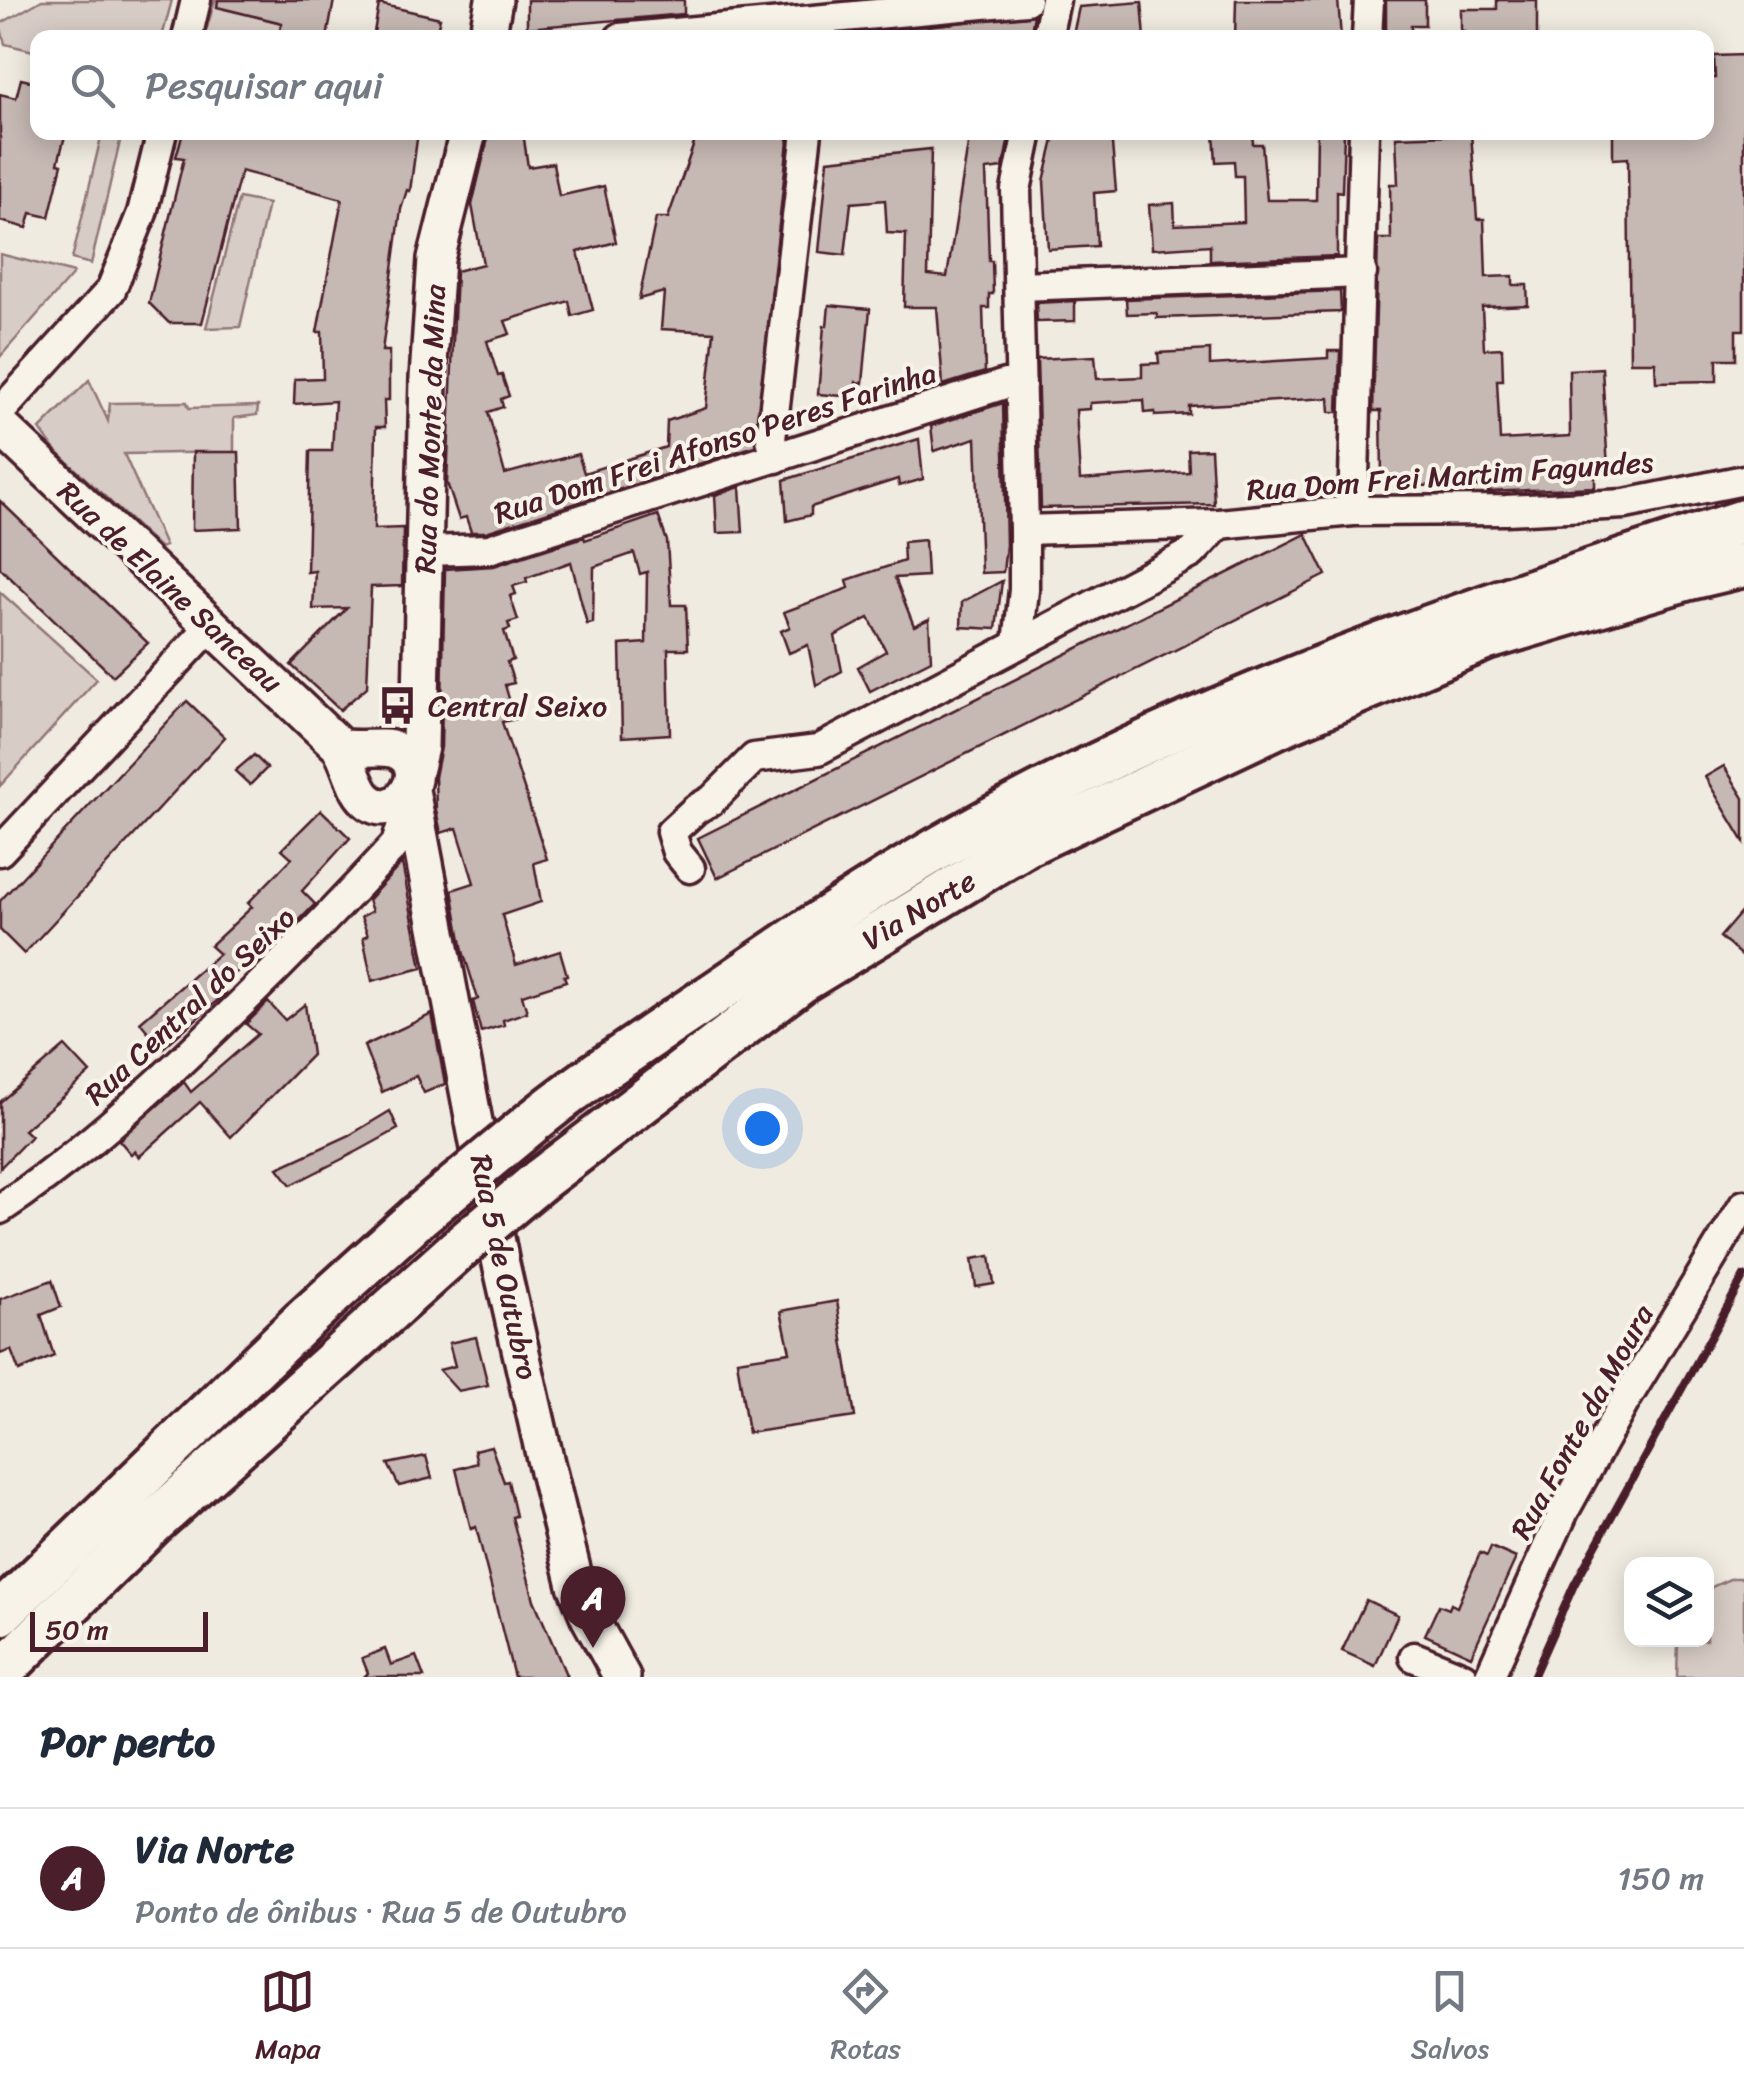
<!DOCTYPE html>
<html lang="pt">
<meta charset="utf-8">
<style>
:root{--surface:#fff;--page:#f2f2f3;--text:#1f2937;--muted:#747a83;--line:#e0e1e3;--accent:#4a1f2b}
body{margin:0;font-family:Sriracha,sans-serif;background:var(--page);color:var(--text)}
.controls{position:absolute;right:30px;bottom:30px;display:grid;overflow:hidden;border-radius:20px;box-shadow:0 5px 25px #0003}
.controls button{width:90px;height:90px;display:grid;place-items:center;padding:0;border:0;border-bottom:2px solid var(--line);background:var(--surface);color:var(--text);font:50px sans-serif}
.scale{position:absolute;left:30px;bottom:25px;width:178px;box-sizing:border-box;padding-left:10px;border:5px solid #4a1f2b;border-top:0;font-size:28px;line-height:35px;white-space:nowrap;color:#4a1f2b;-webkit-text-stroke:8px #f7f3e8;paint-order:stroke}
.you{position:absolute;left:762px;top:1128px;width:35px;height:35px;margin:-25px;border:8px solid #fff;border-radius:50%;background:#1a73e8;box-shadow:0 0 0 15px #1a73e833}
.badge{display:grid;place-items:center;width:65px;height:65px;border-radius:50%;background:var(--accent);color:#fff;font-size:32px;font-weight:700}
.pin{position:absolute;translate:-50% -82px;filter:drop-shadow(0 2px 5px #0008)}
.pin::after{content:'';position:absolute;top:52px;width:35px;height:30px;background:inherit;clip-path:polygon(0 0,100% 0,50% 100%)}
.list{margin:0;padding:0;list-style:none}
h2{display:flex;justify-content:space-between;align-items:center;height:130px;margin:0;padding:0 40px;font-size:42px}
h2 small{font-size:32px;font-weight:400;color:var(--muted)}
.list li{display:grid;grid-template-columns:65px 1fr auto;gap:30px;align-items:center;box-sizing:border-box;height:140px;padding:0 40px;border-top:2px solid var(--line)}
.list b{display:block;font-size:38px;white-space:nowrap}
.list p{margin:0;font-size:32px;white-space:nowrap;color:var(--muted)}
.list em{font-size:32px;font-style:normal;color:var(--muted)}
.icon{flex:none;width:55px;height:55px;fill:none;stroke:currentColor;stroke-width:2;stroke-linecap:round;stroke-linejoin:round}
.map{position:relative;flex:none;width:1744px;height:1677px;overflow:hidden}
.search{position:absolute;background:var(--surface);box-shadow:0 5px 25px #0003;left:30px;right:30px;top:30px;height:110px;display:flex;align-items:center;gap:25px;box-sizing:border-box;padding:0 35px;border-radius:20px;color:var(--muted);font-size:38px}
.sheet{height:270px;background:var(--surface)}
nav{display:flex;justify-content:space-around;align-items:center;box-sizing:border-box;height:140px;border-top:2px solid var(--line);background:var(--surface);font-size:28px;color:var(--muted)}
nav a{display:grid;justify-items:center;gap:5px}
nav .on{color:var(--accent)}
.map>svg:first-child{display:block}
.green{fill:#d8cdc6;stroke:#917678;stroke-width:2.5}
.building{fill:#c6b8b3;stroke:#4a1f2b;stroke-width:2.5}
.lines{fill:none;stroke-linecap:round;stroke-linejoin:round}
.minor-casing{stroke:#4a1f2b;stroke-width:35}
.major-casing{stroke:#4a1f2b;stroke-width:42}
.highway-casing{stroke:#4a1f2b;stroke-width:50}
.minor{stroke:#f7f3e8;stroke-width:28}
.major{stroke:#f7f3e8;stroke-width:35}
.highway{stroke:#f7f3e8;stroke-width:42}
.rail{stroke:#4a1f2b;stroke-width:8}
.highway-bridge-casing{stroke:#4a1f2b;stroke-width:50;stroke-linecap:butt}
.highway-bridge{stroke:#f7f3e8;stroke-width:42}
.labels{text-anchor:middle;dominant-baseline:central;stroke-width:8;stroke-linejoin:round;paint-order:stroke}
.street-label{font-size:30px;fill:#4a1f2b;stroke:#f7f3e8}
.poi-label{font-size:30px;fill:#4a1f2b;stroke:#f7f3e8;text-anchor:start}
</style>
<div class="map">
<svg width="1744" height="1677" viewBox="0 0 1744 1677">
<rect width="100%" height="100%" fill="#f0ebe0"/>
<filter id="ink" filterUnits="userSpaceOnUse"><feTurbulence type="fractalNoise" baseFrequency=".01" numOctaves="2"/><feDisplacementMap in="SourceGraphic" scale="20" xChannelSelector="R" yChannelSelector="G"/><feConvolveMatrix kernelMatrix="1 2 1 2 8 2 1 2 1" color-interpolation-filters="sRGB"/></filter>
<g filter="url(#ink)">
<g class="green">
<path d="M42,0h130l-10,37 -124,1 -1,14 -32,-8 -5,-20z"/>
<path d="M215,0h11l-2,9 58,14 -4,14 -74,1z"/>
<path d="M102,133h20l-31,131 -19,-5z"/>
<path d="M239,198l29,6 -28,123 -34,1z"/>
<path d="M0,254l74,19 -74,84z"/>
<path d="M89,380l19,41 2,-18 77,-1 2,6 69,-2 -1,9 -23,3v34l-110,2 41,92 -5,2 -106,-99 -14,-20z"/>
<path d="M0,592l97,87 -97,107z"/>
<path d="M1732,1578h12v99h-67l1,-37h28l1,-51z"/>
</g>
<g class="building">
<path d="M218,0h116l-7,38h-49l4,-15 -65,-16z"/>
<path d="M527,0h157v14l-157,14z"/>
<path d="M1236,0h102l3,38h-106z"/>
<path d="M1386,0h39v25h-14v12h-25z"/>
<path d="M1497,0h40v38h-72v-7h-4v-22h36z"/>
<path d="M1142,2l3,36 -72,-3 6,-28z"/>
<path d="M379,4l61,14 -5,20h-62z"/>
<path d="M1034,15l-4,23h-163v-6z"/>
<path d="M1744,55v275h-8v29h-19v22l-61,1 -1,-20h-25l-2,-204 -15,1v-27h93v-54h9l-1,-22z"/>
<path d="M21,79l17,4v49h28l-8,31 4,1 -13,53 -18,-4 -4,15 -27,-7v-127l16,4z"/>
<path d="M183,132h235l-8,59 -3,-1 -6,19 -19,142h7v49h-5l1,27h-9l-2,102 29,-1 -1,58 -31,1 -4,100 -27,23 -49,-45 56,-57 -34,1 2,-38 -8,1 3,-121h22l3,-50 -41,3 1,-25 28,-1 -1,-46h-5l25,-133 -101,-28 -39,152h-33l-20,-20 35,-145 -8,-1z"/>
<path d="M523,132l5,35 25,-4 6,33 45,-10 12,56 -38,10 15,58 -21,6 -3,-15 -64,20 5,13 -23,7 11,35 4,-1 7,21 -8,3 2,8 -15,5 17,62 73,-20 6,19 82,-26 1,-26 39,-13 8,-76 -53,-3 3,-37 -25,7 17,-81h12l30,-86h91l-34,314 -269,86h-15l-5,-15 -7,2 -12,-36 9,-212 27,-7 -11,-59 16,-67z"/>
<path d="M970,132h40l-7,36 -17,2 3,91h3l1,33h-4v14h-6l2,64 -42,13 -6,-78h-33l2,-73 -19,-1 -2,-33 -34,3 -6,52 -26,-3 9,-92 103,-11 -3,126 19,2z"/>
<path d="M1056,132h55l5,59 -22,2 3,53 -49,3 -4,-68z"/>
<path d="M1214,132h38l1,12h9l5,56h49l1,-68h27l-2,60 -5,-1v65l-127,5v-16l-58,4 -3,-44 25,-2 1,22 69,-3 -1,-46h-8l-1,-15 -18,1z"/>
<path d="M1451,132h20l6,87h7l2,58 27,-1v9h14l1,20 -46,2 2,42 18,-1 1,32h-6l3,60 70,-4 -1,-66 33,-2 6,101h-13v18l-107,5 -1,-5 -96,-2 -9,-7 -1,-67h-8l5,-172h13l-1,-55h8l-2,-47 55,-2z"/>
<path d="M1340,291l1,21 -184,6v-5l-30,1 -1,-15z"/>
<path d="M1075,301v20l-38,1 -1,-19z"/>
<path d="M829,305l41,4 -7,74 -7,-1 -1,15 -37,-3 6,-68h3z"/>
<path d="M1210,350v15l118,-7v-7h12l-2,61h-8l-1,-14 -140,8v8l-34,2v-4l-10,1 -1,-13 -54,3v6l-14,1 4,70 109,-8 -1,-22 23,-1 3,55 -173,4 -4,-149 58,-3 2,23 45,-2v-13l17,-1 -1,-10z"/>
<path d="M1003,403l3,142 -3,27 -22,1 -5,-135 -42,13 -3,-25z"/>
<path d="M919,439l4,40 -24,7 -1,-7 -87,28v8l-24,6 -3,-41z"/>
<path d="M193,452h46l2,76 -49,2z"/>
<path d="M740,487l3,45 -26,1 -2,-38z"/>
<path d="M0,501l148,142 -35,33 -113,-108z"/>
<path d="M658,515l9,26 4,64h15l2,44h-20l2,85 -48,3 -2,-92 26,-2 1,-71 -7,2 -6,-21 -40,14 -1,56 -6,1 -16,-62 -45,16 1,4 -14,4 3,8 -6,2 8,24 -10,3 2,6 -6,2 9,29 -6,2 7,21 -9,2 10,34 -13,3 45,137 -13,4 7,39 -39,13 14,50 44,-14 7,24 -3,1 2,5 -44,14 5,17 -24,8 1,5 -23,7 -8,-31 5,-2 -15,-48 -11,-61 22,-7 -17,-55 -16,5 -5,-23 -1,-33 6,-30 4,-178 49,-3 90,-29 1,3z"/>
<path d="M1306,534l20,41 -609,303 -19,-40z"/>
<path d="M925,540l2,36 -32,2 19,48 15,-7 2,41 -61,31 -12,-24 28,-16 -17,-33 -34,18 7,35 -26,14 -8,-40 -19,8 -8,-22 9,-4 -6,-15 65,-24 -2,-8 57,-19 -1,-19z"/>
<path d="M1002,581l-6,48 -35,-2 1,-25z"/>
<path d="M187,701l38,36 -201,217 -24,-24v-29z"/>
<path d="M254,755l13,13 -17,17 -15,-14z"/>
<path d="M1724,766l20,32v44l-39,-65z"/>
<path d="M321,810l29,28 -48,53 13,13 -60,62 -6,-6 -28,27 5,6 -64,56 -22,-27 79,-68 -9,-8 42,-39 -4,-4 44,-45 -10,-9z"/>
<path d="M402,863l20,105 -50,13 -9,-44 5,-2 -7,-18 11,-6 -4,-11z"/>
<path d="M1744,909v49l-24,-21z"/>
<path d="M268,1002l17,18 20,-16 7,51 -81,82 -31,-35 -61,55 -4,-6 -4,3 -12,-14 65,-58 7,10 67,-58 -12,-10z"/>
<path d="M432,1014l13,70 -21,9 -8,-17 -34,16 -18,-46z"/>
<path d="M65,1046l25,27 -66,57 7,6 -31,32v-66z"/>
<path d="M390,1111l8,18 -40,22 -67,34 -13,-17 72,-33z"/>
<path d="M990,1256l4,28 -18,3 -4,-28z"/>
<path d="M52,1280l9,27 -20,8 13,41 -35,15 -8,-21 -11,4v-55z"/>
<path d="M837,1301l18,116 -107,16 -11,-73 53,-8 -9,-41z"/>
<path d="M476,1337l12,48 -30,6 -19,-21 16,-4 -6,-23z"/>
<path d="M491,1446l13,36 4,-1 8,35 -4,1 22,83 33,77h-53l-38,-150 -5,2 -15,-60 21,-6 -3,-13z"/>
<path d="M426,1456l6,22 -33,8 -11,-22z"/>
<path d="M1491,1547l25,11 -45,98 -46,-21 14,-30 10,4 2,-5 6,3 23,-54 7,3z"/>
<path d="M1366,1600l32,15 -23,51 -33,-15z"/>
<path d="M385,1649l6,16 25,-9 8,21h-60l4,-4 -6,-15z"/>
</g>
<g class="lines">
<defs>
<g id="minor">
<path d="M187,38l9,-38"/>
<path d="M620,38l406,-38"/>
<path d="M1047,38l8,-38"/>
<path d="M1367,38l2,-38"/>
<path d="M1019,286l343,-13"/>
<path d="M0,412l111,-122 31,-77 20,-81"/>
<path d="M776,458l-5,-19 36,-307"/>
<path d="M1353,511l11,-379"/>
<path d="M1024,530l195,-6 134,-13 153,-1 119,-6 119,-24"/>
<path d="M426,551l63,-2 516,-165h16"/>
<path d="M1018,643l6,-53v-60l-8,-340 12,-58"/>
<path d="M0,851l210,-224"/>
<path d="M690,868l-13,-16 -6,-20 25,-23 16,-9 42,-42 64,-8 374,-197 27,-29"/>
<path d="M0,1209c65,-43 122,-93 179,-146 76,-71 147,-143 217,-219l5,-16"/>
<path d="M1414,1657l49,20"/>
<path d="M1489,1677l75,-166 61,-110 119,-196"/>
</g>
<g id="major">
<path d="M487,38l7,-38"/>
<path d="M0,426l340,321c9,14 14,39 24,50 30,34 75,-30 31,-47 -13,-5 -37,1 -55,-3"/>
<path d="M414,772l6,-25 8,-369 8,-119 32,-127"/>
<path d="M411,790l90,474 45,199 30,122 13,32 33,60"/>
</g>
<g id="highway">
<path d="M518,1134c59,-50 125,-92 190,-136 80,-55 162,-111 247,-159 247,-141 519,-231 789,-318"/>
<path d="M539,1181l261,-199 227,-138 251,-118 209,-88 198,-59 59,-14"/>
<path d="M0,1614l304,-294 115,-104"/>
<path d="M0,1673l152,-149 305,-274"/>
</g>
</defs>
<use href="#minor" class="minor-casing"/>
<use href="#major" class="major-casing"/>
<use href="#highway" class="highway-casing"/>
<use href="#minor" class="minor"/>
<use href="#major" class="major"/>
<use href="#highway" class="highway"/>
<path class="rail" d="M1533,1677l41,-92 170,-309"/>
<defs>
<g id="highway-bridge">
<path d="M419,1216l99,-82"/>
<path d="M457,1250l82,-69"/>
</g>
</defs>
<use href="#highway-bridge" class="highway-bridge-casing"/>
<use href="#highway-bridge" class="highway-bridge"/>
</g>
</g>
<defs>
<symbol id="bus-bare" viewBox="-9 -9 18 18"><path d="M-5-6H5V4H4V6H2V4H-2V6H-4V4H-5ZM-3.5-4V0h7V-4ZM-3.5 1.2v1.5H-2V1.2ZM2 1.2v1.5H3.5V1.2Z" fill="#4a1f2b" stroke="#f7f3e8" stroke-width="2.5" paint-order="stroke"/></symbol>
</defs>
<g fill-rule="evenodd">
<use href="#bus-bare" x="370" y="678" width="55" height="55"/>
</g>
<g class="labels">
<g class="street-label">
<text transform="translate(430 429) rotate(-88)">Rua do Monte da Mina</text>
<text transform="translate(715 443) rotate(-18)">Rua Dom Frei Afonso Peres Farinha</text>
<text transform="translate(1450 476) rotate(-4)">Rua Dom Frei Martim Fagundes</text>
<text transform="translate(170 587) rotate(43)">Rua de Elaine Sanceau</text>
<text transform="translate(919 910) rotate(-31)">Via Norte</text>
<text transform="translate(190 1006) rotate(-43)">Rua Central do Seixo</text>
<text transform="translate(504 1267) rotate(78)">Rua 5 de Outubro</text>
<text transform="translate(1582 1422) rotate(-61)">Rua Fonte da Moura</text>
</g>
<g class="poi-label">
<text x="428" y="706">Central Seixo</text>
</g>
</g>
</svg>
<div class="controls">
<button><svg class="icon" aria-label="layers" viewBox="0 0 24 24"><path d="M12 4l9 5-9 5-9-5zM3 14l9 5 9-5"/></svg></button>
</div>
<div class="scale">50 m</div>
<div class="you"></div>
<div class="pin badge" style="left:593px;top:1648px">A</div>
<div class="search"><svg class="icon" aria-label="search" viewBox="0 0 24 24"><circle cx="10" cy="10" r="6"/><path d="M15 15l6 6"/></svg>Pesquisar aqui</div>
</div>
<section class="sheet">
<h2>Por perto<small></small></h2>
<ul class="list">
<li><span class="badge">A</span><div><b>Via Norte</b><p>Ponto de ônibus · Rua 5 de Outubro</p></div><em>150 m</em></li>
</ul>
</section>
<nav>
<a class="on"><svg class="icon" aria-label="map" viewBox="0 0 24 24"><path d="M3 6l6-2 6 2 6-2v14l-6 2-6-2-6 2zM9 4v14M15 6v14"/></svg>Mapa</a>
<a><svg class="icon" aria-label="directions" viewBox="0 0 24 24"><path d="M12 3l9 9-9 9-9-9zM9 14v-3h6M13 9l2 2-2 2"/></svg>Rotas</a>
<a><svg class="icon" aria-label="saved" viewBox="0 0 24 24"><path d="M7 4h10v16l-5-4-5 4z"/></svg>Salvos</a>
</nav>
